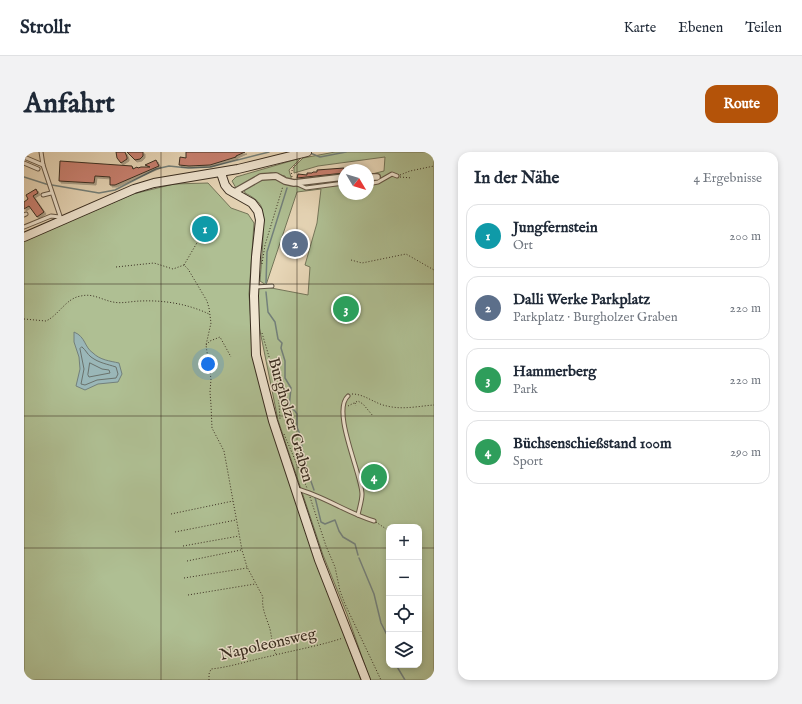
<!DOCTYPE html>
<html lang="de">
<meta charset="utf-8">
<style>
:root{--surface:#fff;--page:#f2f2f3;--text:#1f2937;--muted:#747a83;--line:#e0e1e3;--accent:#b45309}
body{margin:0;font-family:"IM FELL English",serif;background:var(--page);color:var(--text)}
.controls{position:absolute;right:12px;bottom:12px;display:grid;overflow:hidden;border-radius:8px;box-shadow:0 2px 6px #0003}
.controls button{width:36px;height:36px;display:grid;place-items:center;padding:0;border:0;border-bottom:1px solid var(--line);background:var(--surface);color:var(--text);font:20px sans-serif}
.compass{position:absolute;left:314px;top:12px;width:36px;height:36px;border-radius:50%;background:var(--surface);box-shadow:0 2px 6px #0003;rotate:128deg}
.you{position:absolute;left:184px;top:212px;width:14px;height:14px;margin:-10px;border:3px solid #fff;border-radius:50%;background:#1a73e8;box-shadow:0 0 0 6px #1a73e833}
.badge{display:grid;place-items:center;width:26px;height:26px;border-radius:50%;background:var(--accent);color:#fff;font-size:13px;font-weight:700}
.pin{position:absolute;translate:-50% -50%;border:2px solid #fff;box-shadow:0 1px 4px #0006}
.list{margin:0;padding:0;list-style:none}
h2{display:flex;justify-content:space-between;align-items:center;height:52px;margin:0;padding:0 16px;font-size:17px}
h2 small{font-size:13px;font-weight:400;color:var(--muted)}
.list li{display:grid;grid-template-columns:26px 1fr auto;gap:12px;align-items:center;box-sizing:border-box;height:64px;margin:0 8px 8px;padding:0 8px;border:1px solid var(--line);border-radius:12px}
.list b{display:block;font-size:15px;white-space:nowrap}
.list p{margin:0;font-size:13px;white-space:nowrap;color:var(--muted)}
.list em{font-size:13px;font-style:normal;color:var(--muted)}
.icon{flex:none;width:22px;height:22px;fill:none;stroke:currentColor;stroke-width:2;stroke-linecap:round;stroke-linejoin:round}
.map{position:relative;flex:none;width:410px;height:528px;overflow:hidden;border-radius:12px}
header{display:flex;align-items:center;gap:24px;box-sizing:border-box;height:56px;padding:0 20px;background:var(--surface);border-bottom:1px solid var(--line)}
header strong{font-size:19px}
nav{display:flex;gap:22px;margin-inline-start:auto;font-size:14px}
.intro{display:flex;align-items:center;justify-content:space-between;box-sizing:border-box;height:96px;padding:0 24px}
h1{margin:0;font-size:28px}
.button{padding:10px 18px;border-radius:12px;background:var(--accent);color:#fff;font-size:14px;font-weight:700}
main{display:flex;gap:24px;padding:0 24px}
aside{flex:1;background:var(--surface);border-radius:12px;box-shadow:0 2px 6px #0003}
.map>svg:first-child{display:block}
.green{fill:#afbf93;stroke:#74765a;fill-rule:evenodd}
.water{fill:#9ab7b8;stroke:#73807b}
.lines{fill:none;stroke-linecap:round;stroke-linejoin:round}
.shore{stroke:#6a726c;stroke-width:1}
.stream{stroke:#73807b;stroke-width:1.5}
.building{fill:#c98070;stroke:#392d20;filter:url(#shadow)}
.service-casing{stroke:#645746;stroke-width:5}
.minor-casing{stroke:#645746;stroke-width:8}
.secondary-casing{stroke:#392d20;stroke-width:10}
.path{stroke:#392d20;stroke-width:1;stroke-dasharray:1 2;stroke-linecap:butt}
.service{stroke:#efe4d0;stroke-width:3}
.minor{stroke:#efe4d0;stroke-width:5.5}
.secondary{stroke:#efe4d0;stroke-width:8}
.grid{fill:none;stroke:#392d20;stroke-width:1;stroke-opacity:0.55}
.labels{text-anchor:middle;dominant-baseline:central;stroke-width:3;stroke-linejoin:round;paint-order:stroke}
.street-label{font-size:16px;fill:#392d20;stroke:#efe4d0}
</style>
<header>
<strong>Strollr</strong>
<nav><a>Karte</a><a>Ebenen</a><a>Teilen</a></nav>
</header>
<div class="intro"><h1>Anfahrt</h1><a class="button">Route</a></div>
<main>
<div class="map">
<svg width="410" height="528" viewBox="0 0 410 528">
<defs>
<filter id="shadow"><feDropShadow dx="2" dy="2" stdDeviation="0" flood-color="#0004"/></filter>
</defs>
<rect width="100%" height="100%" fill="#e7d6b7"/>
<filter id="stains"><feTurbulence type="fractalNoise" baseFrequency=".005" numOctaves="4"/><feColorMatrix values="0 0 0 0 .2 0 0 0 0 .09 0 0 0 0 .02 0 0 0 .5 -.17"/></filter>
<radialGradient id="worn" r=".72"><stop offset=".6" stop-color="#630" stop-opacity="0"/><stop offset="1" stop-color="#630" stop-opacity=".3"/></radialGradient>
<g class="green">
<path d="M311,0h99v528h-64l-23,-66 -24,-59 -45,-135 -21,-104 1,-28 8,-1 42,8 2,-28 -5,-2 12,-42 4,-34 -24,3 -31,93 -6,-4c1,-14 6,-65 1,-75 -3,-6 -10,-10 -16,-13l-1,-4 18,-10 12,-1 10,6 60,-6v16h24v-19l16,-4 1,-14 -67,9 -24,7v-6l9,-9zM365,375h30v138h-30z"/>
<path d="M277,6l-12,12 3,11 -6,-2 -1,-3 -14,-3 -11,2 -24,13 -4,-7 4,-4z"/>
<path d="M184,31l23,25 17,6 6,9 -5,71 4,59 60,199 48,128h-337v-439l109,-47 41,-10z"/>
</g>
<path class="water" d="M50,180c12,5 10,15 19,21 7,7 17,8 26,10l3,11 -4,8 -20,2 -13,6 -9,-4 4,-17 -1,-12 -5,-15z"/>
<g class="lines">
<g class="shore">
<path d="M58,195c4,3 5,7 9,10 8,6 16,7 25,10l2,7 -2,4 -19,2 -12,5 -4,-1 3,-15 -4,-20z"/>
<path d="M66,211l12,6 7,1 1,3 -21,4 -1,-2z"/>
</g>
<g class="stream">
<path d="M286,1l10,4 26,-5"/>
<path d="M0,25l22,7 53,9 16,-3 41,-21 13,-3 19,2 22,-1 59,-15"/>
<path d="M242,131l1,-31 20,-64"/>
<path d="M242,140l2,20 7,10 3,17 4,4 -1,5 4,13v17l6,10 -2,19 6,4 2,3v13l4,10 1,12 5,21 7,20"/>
<path d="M291,345l6,25 4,2 10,-4 4,11 4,6 12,7 3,11"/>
<path d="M335,406l15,36 7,29 7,14 1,6"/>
<path d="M372,513l9,15"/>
</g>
</g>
<g class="building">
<path d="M92,0h9l2,5v2l-6,4 -4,-5z"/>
<path d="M103,0h16v4l-3,3 -5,1z"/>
<path d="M162,0h59l-9,4v1l-26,8 -21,1 -10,-1 1,-8 6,1z"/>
<path d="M132,8l3,6 -44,19h-5v-8l-15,-1 -1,7 -35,-2 1,-20 72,5 1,3 4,-2 1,1 3,-1h9l-5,-2z"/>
<path d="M320,16v5l-47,5 1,-4 9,1v-2h5l1,-1h4v-2z"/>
<path d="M12,37l2,4 -5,3 11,16 -7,5 -8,-11 -5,3v-7l4,-3 -2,-4z"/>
</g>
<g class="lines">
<defs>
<g id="service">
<path d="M17,0l2,13 18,54"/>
<path d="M0,5l19,8"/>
<path d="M0,11l14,6"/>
<path d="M271,31l11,5 38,-5"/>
<path d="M344,32l10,-2 14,-8 5,2"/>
<path d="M19,43l8,-2"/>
<path d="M0,63l2,-1"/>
<path d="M0,75l27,-11 9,1"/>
<path d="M232,135l16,-1"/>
<path d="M324,244c-17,15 14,79 14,98 0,7 -3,15 -4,21"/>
<path d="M273,337c27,7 50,24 77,32"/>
</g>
<g id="minor">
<path d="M344,25h9"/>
<path d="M209,41l28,-16 15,-1 9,5 9,2 50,-6"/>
</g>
<g id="secondary">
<path d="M197,21l4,12 4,5 23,13 6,8 2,9 -4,37 -2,39 2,59 17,66 46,139 47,120"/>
<path d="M0,85l110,-48 20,-6 84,-14 69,-17"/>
</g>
</defs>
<use href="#service" class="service-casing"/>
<use href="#minor" class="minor-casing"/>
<use href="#secondary" class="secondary-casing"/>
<g class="path">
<path d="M376,23l10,-4 24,-5"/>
<path d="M268,25c-2,-7 3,-12 7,-16"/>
<path d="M376,25l12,1"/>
<path d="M327,108l11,3 44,-9 28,16"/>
<path d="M238,112l3,-19 18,-59"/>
<path d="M160,113l21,-36"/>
<path d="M92,115l38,-4 19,6 11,-4 4,4 19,32 2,7 2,15 -5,22 5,34 -1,13 1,13 1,23 12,23 18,99 5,17 16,30c-2,11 4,22 7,32 2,9 2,17 6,25"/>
<path d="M0,167l22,2c13,-6 20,-23 35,-25 12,-3 21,4 32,6 9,2 19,-1 28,-1 23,-1 47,3 68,13"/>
<path d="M238,181l16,54 2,32"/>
<path d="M182,193l4,-4 10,-4 11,20"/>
<path d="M328,242c13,0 23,10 35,12 16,4 32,0 47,-1"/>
<path d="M331,251l1,3"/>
<path d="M324,254l10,-5 5,3 10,12"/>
<path d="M260,282l23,54"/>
<path d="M286,345l16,49 9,21 5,24 5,13 36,76"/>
<path d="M147,362l62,-13"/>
<path d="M352,370l13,9"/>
<path d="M151,380l61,-12"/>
<path d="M159,394l56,-10"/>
<path d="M163,409l54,-11"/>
<path d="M160,426l63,-10"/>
<path d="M164,443l67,-11"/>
<path d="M185,528v-6l2,-5c20,-2 40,-9 60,-13 24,-6 48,-10 72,-18"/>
</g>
<use href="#service" class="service"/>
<use href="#minor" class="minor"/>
<use href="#secondary" class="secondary"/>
</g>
<path class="grid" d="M137,0v528M273,0v528M0,132h410M0,264h410M0,396h365M395,396h15"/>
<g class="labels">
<g class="street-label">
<text transform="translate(266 268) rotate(74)">Burgholzer Graben</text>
<text transform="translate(244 493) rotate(-13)">Napoleonsweg</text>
</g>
</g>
<rect width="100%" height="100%" filter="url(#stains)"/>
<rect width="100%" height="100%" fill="url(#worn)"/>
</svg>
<div class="controls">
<button>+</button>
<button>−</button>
<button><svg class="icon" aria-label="locate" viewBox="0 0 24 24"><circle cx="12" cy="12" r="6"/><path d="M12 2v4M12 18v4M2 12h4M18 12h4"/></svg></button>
<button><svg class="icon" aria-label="layers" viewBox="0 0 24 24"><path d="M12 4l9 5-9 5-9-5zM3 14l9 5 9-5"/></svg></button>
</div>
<svg class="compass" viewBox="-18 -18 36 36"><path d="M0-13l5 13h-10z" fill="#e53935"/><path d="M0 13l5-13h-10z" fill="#747a83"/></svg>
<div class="you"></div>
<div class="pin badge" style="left:181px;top:77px;background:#0f9aa8">1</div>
<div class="pin badge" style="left:271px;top:92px;background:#5c6f8a">2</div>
<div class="pin badge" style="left:322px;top:157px;background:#2e9e5b">3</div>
<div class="pin badge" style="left:350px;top:325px;background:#2e9e5b">4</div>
</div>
<aside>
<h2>In der Nähe<small>4 Ergebnisse</small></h2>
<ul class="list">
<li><span class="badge" style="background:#0f9aa8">1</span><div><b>Jungfernstein</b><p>Ort</p></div><em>200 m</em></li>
<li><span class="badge" style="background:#5c6f8a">2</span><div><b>Dalli Werke Parkplatz</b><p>Parkplatz · Burgholzer Graben</p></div><em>220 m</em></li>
<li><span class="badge" style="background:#2e9e5b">3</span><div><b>Hammerberg</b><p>Park</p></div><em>220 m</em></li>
<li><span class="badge" style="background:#2e9e5b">4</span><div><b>Büchsenschießstand 100m</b><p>Sport</p></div><em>290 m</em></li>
</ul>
</aside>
</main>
